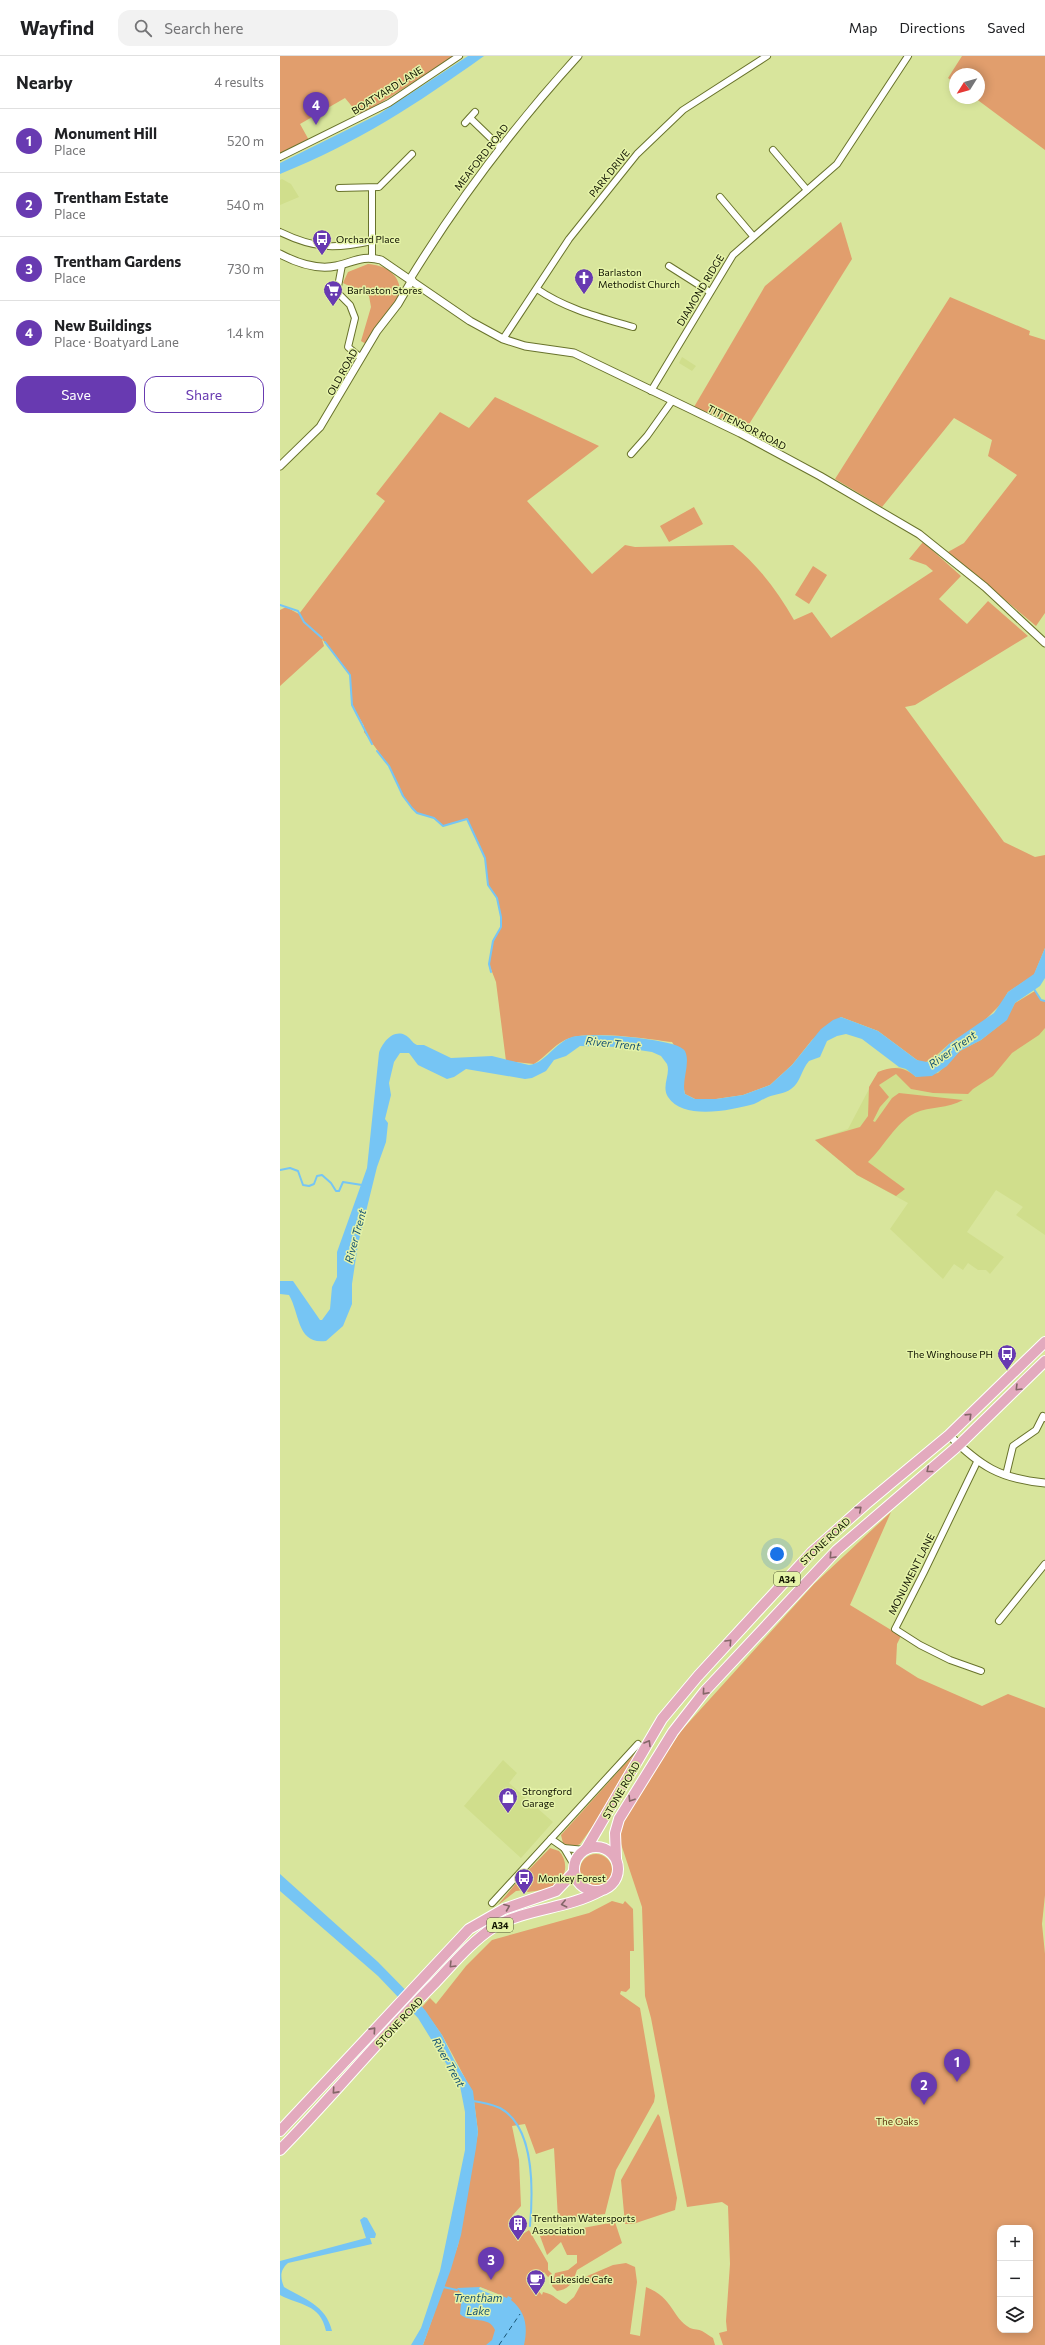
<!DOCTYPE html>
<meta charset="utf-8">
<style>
:root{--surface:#fff;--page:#f2f2f2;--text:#202124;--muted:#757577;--line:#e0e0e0;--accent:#683ab1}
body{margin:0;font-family:Commissioner,sans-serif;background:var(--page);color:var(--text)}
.controls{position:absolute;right:12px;bottom:12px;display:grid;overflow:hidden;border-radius:8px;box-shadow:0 2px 10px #0003}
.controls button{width:36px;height:36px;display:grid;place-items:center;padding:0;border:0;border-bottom:1px solid var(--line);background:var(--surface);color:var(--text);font:20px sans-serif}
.compass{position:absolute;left:669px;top:12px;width:36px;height:36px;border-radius:50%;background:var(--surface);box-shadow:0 2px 10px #0003;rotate:233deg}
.you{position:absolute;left:497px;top:1498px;width:14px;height:14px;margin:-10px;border:3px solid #fff;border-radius:50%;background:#1a73e8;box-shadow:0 0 0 6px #1a73e833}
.badge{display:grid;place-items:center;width:26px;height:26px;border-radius:50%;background:var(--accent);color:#fff;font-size:13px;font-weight:700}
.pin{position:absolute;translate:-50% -33px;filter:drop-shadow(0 1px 2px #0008)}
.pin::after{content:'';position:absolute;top:21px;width:14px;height:12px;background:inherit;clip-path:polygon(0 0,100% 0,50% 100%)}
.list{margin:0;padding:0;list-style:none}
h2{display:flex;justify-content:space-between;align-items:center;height:52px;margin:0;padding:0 16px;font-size:17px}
h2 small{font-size:13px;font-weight:400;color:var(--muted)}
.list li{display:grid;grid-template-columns:26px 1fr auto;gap:12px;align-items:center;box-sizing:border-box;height:64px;padding:0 16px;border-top:1px solid var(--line)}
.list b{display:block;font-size:15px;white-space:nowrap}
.list p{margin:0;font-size:13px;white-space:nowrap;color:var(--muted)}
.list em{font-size:13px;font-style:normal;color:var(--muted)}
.actions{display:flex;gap:8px;padding:12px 16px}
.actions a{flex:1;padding:9px 0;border:1px solid var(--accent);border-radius:12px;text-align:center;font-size:14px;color:var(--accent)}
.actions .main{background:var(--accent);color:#fff}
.icon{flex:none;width:22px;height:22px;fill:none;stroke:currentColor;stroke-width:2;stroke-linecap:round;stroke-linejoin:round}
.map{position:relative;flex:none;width:765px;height:2289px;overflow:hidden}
header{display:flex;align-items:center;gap:24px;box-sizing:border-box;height:56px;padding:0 20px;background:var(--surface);border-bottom:1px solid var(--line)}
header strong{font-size:19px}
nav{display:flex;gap:22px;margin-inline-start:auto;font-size:14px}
.search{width:280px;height:36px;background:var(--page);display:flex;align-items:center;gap:10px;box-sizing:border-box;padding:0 14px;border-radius:12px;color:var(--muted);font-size:15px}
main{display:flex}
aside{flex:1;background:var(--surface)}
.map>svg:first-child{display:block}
.built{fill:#d0de8c}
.green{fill:#e19e6d;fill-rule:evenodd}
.water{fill:#76c5f4}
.pier{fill:#d8e59c}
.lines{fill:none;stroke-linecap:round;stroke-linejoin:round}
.stream{stroke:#76c5f4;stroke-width:2}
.ferry{stroke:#165373;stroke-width:1;stroke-dasharray:5 4;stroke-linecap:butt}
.minor-casing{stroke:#69732c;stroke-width:8}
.tertiary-casing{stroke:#69732c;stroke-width:9}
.trunk-casing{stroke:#fff;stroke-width:12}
.minor{stroke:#fff;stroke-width:6}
.tertiary{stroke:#fff;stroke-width:7}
.trunk{stroke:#e3aabe;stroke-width:10}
.oneway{stroke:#846668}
.labels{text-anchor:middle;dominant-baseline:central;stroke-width:3;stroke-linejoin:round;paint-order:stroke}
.shield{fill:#e5f3a8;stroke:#505632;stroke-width:1}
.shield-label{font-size:9px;font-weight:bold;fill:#101300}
.street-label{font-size:10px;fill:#101300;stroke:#e5f3a8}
.poi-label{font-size:10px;fill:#101300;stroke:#e5f3a8;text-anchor:start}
.park-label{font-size:10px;fill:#5d310b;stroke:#e5f3a8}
.water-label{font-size:11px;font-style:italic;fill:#165373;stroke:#e5f3a8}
</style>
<header>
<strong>Wayfind</strong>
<div class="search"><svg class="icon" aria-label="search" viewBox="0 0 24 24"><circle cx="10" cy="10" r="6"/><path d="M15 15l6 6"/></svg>Search here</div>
<nav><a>Map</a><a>Directions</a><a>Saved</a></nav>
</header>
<main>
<aside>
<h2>Nearby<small>4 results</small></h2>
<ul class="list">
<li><span class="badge">1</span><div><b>Monument Hill</b><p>Place</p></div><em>520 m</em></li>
<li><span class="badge">2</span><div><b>Trentham Estate</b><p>Place</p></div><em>540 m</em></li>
<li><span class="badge">3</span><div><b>Trentham Gardens</b><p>Place</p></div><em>730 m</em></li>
<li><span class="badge">4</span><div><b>New Buildings</b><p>Place · Boatyard Lane</p></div><em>1.4 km</em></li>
</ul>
<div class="actions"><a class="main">Save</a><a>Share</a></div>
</aside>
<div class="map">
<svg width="765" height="2289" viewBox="0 0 765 2289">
<rect width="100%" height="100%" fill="#d8e59c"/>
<g class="built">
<path d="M2,123l9,5 8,13 -19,8v-25z"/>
<path d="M402,301l14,9 -4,5 -13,-8z"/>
<path d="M753,936l12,12v231l-29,-20 7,-8 -27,-17 -29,42 37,25 -14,17 -4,-4h-8l-10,-7 -5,7 -9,-6 -11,15 -53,-50 18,-26 -51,-28 -42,-35 33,-11 30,-57 21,-5 7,2z"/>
<path d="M223,1704l14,13 -8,10 44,39 -32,36 -57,-52z"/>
</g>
<g class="green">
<path d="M0,0h175l-95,60 -15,-18 -45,26 10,18 -30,13z"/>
<path d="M682,0h83v94l-70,-52h4v-24h-24v9l-7,-5z"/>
<path d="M561,166l11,37 -106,170 -52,-22 71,-121z"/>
<path d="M88,208c15,1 30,8 32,25h2l-2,6 -34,49 -5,-3 10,-34 -2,-11 -26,-13 5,-11z"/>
<path d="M670,241l80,34 -1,4 16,5v273l-9,13 -88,-74 16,-9 53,-68 -29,-19 4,-16 -38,-22 -72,89 -47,-28z"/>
<path d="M215,341l104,49 -72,55 65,73 33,-29 10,2 98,-2c26,21 45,47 61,75l18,-8 19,26 102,-67 -7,-6 -17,-6 14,-17 38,34 -22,23 28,25 21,-23 40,35 -113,69 -10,2 99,135 31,15 10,-2v93l-11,27 -26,17 -7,12 -17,17 -35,23 -18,16 -8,3 -6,-3 -39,-29 -37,-14 -29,23 -20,25 -22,20 -27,10 -27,4h-21l-10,-5 -2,-9 3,-21 -14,-22c-24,-3 -86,-13 -107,-2 -12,6 -20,17 -31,24l-28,-3 -10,-79 -7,-18 4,-23 8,-14v-10l-4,-19 -9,-13 -3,-27 -18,-39 -24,7 -9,-8 -17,-5 -5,-5 -9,-12 -14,-30 -25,-34v-6l-12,-21 -2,-30 -28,-36 2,7 -44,40v-76l6,-3 13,7 86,-113 -9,-7 64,-82 29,16z"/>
<path d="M414,451l9,17 -34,18 -9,-16z"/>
<path d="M533,510l14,9 -18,29 -14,-9z"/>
<path d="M755,935l6,9 4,1v27l-6,7 -27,18 -19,23 -20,13 -5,5 -35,-1 -22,-4 -15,-15 -17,11 10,12 -9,10 -7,14 2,1 17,-24 7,-5 64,7c-15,9 -33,6 -48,13 -20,10 -31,34 -47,49l37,27 -9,7 -39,-21 -42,-35 45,-13 8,-11 1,-29 9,-15c15,-6 26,-6 38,5l22,-4 22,-22 21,-11 25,-20 9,-17z"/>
<path d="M611,1456l-41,93 51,31 -4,8 -1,20 22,14 64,28 26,-12 37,14v187l-3,29 3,30v391h-322l-4,-12 8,-2 -1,-10 4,-57 -2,-58 -6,-4 -35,5 -36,-189 -6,-22 -3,-89 -21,-63 -1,-15 6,-16 55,-82 133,-147zM720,2172h30v102h-30z"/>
<path d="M355,1697l-40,70 -15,21 -7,3 -10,-4 -2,-8z"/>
<path d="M270,1792l9,3c11,12 7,31 -9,37 -7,2 -15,3 -22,4l-4,-2 -8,1 -18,14 19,-23z"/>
<circle cx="316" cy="1814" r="16"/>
<path d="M332,1845l11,3 2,-3 8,8 1,42h-4v37l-4,4 -5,-1 -1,3 20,14 15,88 -1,6 -38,68 -11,44 -47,5 -4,-71 -18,6 -11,-30 -13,2 7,34 2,46 -9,10 11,18 6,-4 19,33v7l4,4 -4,3 -4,-5 -12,11 1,8 3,-3 6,7 1,-3c13,3 13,8 23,12l8,-7 11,-20 28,-12 13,-2 9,4 2,15 -7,52 10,2 6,-49c28,11 25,30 44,41 4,2 9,1 12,3 4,2 7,5 11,7l2,7h-292l35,-100 20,-113 -4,-31 -8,-21 -24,-45 -20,-28 8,-9 6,6 30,-38 26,-26 97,-27z"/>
<path d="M378,2058l2,3 17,81 -2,12 -42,14h-8l-4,-44z"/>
<path d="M335,2166l7,21 -45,27c-4,12 -7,19 -20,21l-5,-5 3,-13 13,-3 9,-7v-8h-10l-6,-13 -14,13 -7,-19z"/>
</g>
<g class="water">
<path d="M188,0h16c-67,48 -127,87 -204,118v-11l99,-49z"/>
<path d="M765,892v30l-5,8 -25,17 -8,17 -26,20 -21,11 -13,15 -15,10 -16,1 -10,-8 -7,-2 -37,-28 -16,-5 -9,2 -10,5 -7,16 -11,4c-8,9 -8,21 -18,28 -7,5 -16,5 -23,8 -5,2 -9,5 -14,7 -22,6 -71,17 -86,-7 -7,-11 3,-23 -1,-33l-6,-8 -9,-4 -33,-5 -39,-1 -14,10 -12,4 -8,11 -14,7 -7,1 -59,-10 -12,8 -7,2 -29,-14 -9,-12h-9l-6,9 -5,21 2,12 -6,24 3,4 -2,19 -9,25 -19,77 -6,40v20l-9,22 -17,15c-29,4 -26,-27 -37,-46l-9,-1v-13h13l27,39h2l8,-11 2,-22 5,-10v-25l30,-84 12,-115c3,-10 14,-24 26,-18 5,2 7,8 12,10h7l27,13 41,-2 37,9c17,-2 25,-22 43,-28 15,-5 106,1 113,14 6,13 -4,29 0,43l10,5h21l27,-4 27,-10 22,-20 29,-36 12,-9 8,-3 37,14 39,29 10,2 12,-7 10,-11 45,-31 14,-21 26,-18z"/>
<path d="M0,1818l98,88 47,48 17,25 12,25 19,31 5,41 -2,16 -15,87 -10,34 -28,76h-12l10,-17 19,-57 25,-121v-38l-5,-26 -42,-68 -40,-42 -98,-85z"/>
<path d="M84,2161l3,1 9,16 -1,4h-5l2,6 -84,19c-8,7 -8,14 -4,24 20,12 42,18 48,44h-6c-6,-28 -26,-25 -46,-36v-34l86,-23 -6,-18z"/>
<path d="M200,2231l27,11 1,-2 4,2 -1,2c15,12 17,27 13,45h-38l6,-5 3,-10c-6,-15 -25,-6 -35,-16l2,-20 -5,-6z"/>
</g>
<path class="pier" d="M200,2231l23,9 -1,3 -23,-10z"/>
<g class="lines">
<g class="stream">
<path d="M0,549l18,6 6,11 18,16"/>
<path d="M45,586l25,33 2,30 20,39"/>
<path d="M97,695l12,15 14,30 9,12 5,5 17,5 9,8 24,-7 18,39 3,27 9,13 4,19v10l-8,14 -4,23 2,8"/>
<path d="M754,933l7,11 4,1"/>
<path d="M0,1114l10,-2 8,3 5,14 6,1 5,-2 3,-8 5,-1 9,8 5,8h3l4,-9 19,3"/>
<path d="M193,2045c8,1 20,4 27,7 35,19 33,84 30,118"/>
<path d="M163,2231l14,3"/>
</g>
<path class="ferry" d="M219,2289l21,-31"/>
<defs>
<g id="minor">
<path d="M190,62l30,29"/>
<path d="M185,67l10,-11"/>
<path d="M493,94l34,40"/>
<path d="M0,101l109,-54 70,-47"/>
<path d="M59,132l40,-1 33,-33"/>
<path d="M92,132v70"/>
<path d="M440,141l33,39"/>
<path d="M0,176c35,17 55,17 92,9"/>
<path d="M62,209l-5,27 13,13 5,13 -7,29 13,11"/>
<path d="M389,210l41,26"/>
<path d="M257,233c29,20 62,28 96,38"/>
<path d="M223,283l66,-100 68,-85 46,-44 84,-54"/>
<path d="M371,335l82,-136 104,-91 71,-108"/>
<path d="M351,398l16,-18 25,-35"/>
<path d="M697,1406l-53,110 -29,57 25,16 30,15 31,11"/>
<path d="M726,1419l7,-29 23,-16 7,-14 2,2"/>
<path d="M719,1565l46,-57"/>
<path d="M271,1783l13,9 10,17"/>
<path d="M284,1792l21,2"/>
<path d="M212,1847l146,-159"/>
</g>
<g id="tertiary">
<path d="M0,198c17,9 37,16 56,12 18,-4 26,-11 45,-6l89,61 33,18 22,7 49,7 166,80 80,43 99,58 66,53 60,56"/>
<path d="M130,223c49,-80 105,-154 168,-223"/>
<path d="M0,410l40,-39 57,-96 21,-27 14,-24"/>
<path d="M669,1379c31,31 51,44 96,48"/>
</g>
<g id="trunk">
<circle cx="316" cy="1813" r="22"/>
<path d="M306,1793l76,-130 36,-43 114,-124 54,-48 83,-69 96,-93"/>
<path d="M336,1802l-1,-25 4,-14 54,-87 32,-41 132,-141 122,-105 86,-84"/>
<path d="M0,2075l189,-202 35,-20 52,-18 18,-19"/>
<path d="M0,2094c53,-54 101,-113 155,-167 18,-19 37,-42 59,-56 33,-19 73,-18 106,-36"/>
</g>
</defs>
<use href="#minor" class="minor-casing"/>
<use href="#tertiary" class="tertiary-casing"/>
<use href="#trunk" class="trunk-casing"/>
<use href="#minor" class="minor"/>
<use href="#tertiary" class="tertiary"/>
<use href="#trunk" class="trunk"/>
</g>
<defs><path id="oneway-chevron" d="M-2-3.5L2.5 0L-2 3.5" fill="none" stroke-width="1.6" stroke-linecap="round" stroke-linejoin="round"/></defs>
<g class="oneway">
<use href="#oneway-chevron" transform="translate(738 1332) rotate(135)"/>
<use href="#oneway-chevron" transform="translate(689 1360) rotate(-44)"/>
<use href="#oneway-chevron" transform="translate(649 1414) rotate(141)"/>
<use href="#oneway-chevron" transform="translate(579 1453) rotate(-41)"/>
<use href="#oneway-chevron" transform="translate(552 1500) rotate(133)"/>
<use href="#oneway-chevron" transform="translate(449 1586) rotate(-47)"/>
<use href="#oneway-chevron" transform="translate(425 1636) rotate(131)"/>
<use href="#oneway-chevron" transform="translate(368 1687) rotate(-59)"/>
<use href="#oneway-chevron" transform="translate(351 1743) rotate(122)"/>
<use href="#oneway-chevron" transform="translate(284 1848) rotate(167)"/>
<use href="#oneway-chevron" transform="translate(227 1851) rotate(-22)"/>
<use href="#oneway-chevron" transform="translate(172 1909) rotate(135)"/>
<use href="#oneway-chevron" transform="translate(93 1974) rotate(-48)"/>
<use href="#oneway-chevron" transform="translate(55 2035) rotate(132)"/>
</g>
<defs>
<symbol id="bus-pin" viewBox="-11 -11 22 30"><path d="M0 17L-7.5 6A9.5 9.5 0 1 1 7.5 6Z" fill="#683ab1" stroke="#e5f3a8"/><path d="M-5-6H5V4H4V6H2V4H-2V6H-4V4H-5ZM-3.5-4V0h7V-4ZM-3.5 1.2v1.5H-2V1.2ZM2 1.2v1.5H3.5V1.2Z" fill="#fff"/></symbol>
<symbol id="church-pin" viewBox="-11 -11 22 30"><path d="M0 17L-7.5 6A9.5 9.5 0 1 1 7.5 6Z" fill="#683ab1" stroke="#e5f3a8"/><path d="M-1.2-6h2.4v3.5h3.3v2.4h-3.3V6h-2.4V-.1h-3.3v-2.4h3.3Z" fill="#fff"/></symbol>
<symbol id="supermarket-pin" viewBox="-11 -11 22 30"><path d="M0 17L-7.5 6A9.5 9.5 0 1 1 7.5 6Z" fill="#683ab1" stroke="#e5f3a8"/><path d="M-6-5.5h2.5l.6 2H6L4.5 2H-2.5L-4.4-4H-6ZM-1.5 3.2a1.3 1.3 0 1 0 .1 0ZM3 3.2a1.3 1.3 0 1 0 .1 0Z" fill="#fff"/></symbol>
<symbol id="shop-pin" viewBox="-11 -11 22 30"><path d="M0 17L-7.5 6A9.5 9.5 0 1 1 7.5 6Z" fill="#683ab1" stroke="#e5f3a8"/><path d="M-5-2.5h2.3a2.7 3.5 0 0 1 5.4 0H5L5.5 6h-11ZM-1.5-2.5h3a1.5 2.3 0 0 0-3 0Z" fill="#fff"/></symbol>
<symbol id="building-pin" viewBox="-11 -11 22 30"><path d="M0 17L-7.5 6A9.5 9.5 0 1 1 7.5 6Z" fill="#683ab1" stroke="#e5f3a8"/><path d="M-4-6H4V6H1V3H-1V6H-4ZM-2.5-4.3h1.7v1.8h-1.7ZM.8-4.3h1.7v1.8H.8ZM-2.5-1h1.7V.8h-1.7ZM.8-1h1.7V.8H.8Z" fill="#fff"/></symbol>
<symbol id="cafe-pin" viewBox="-11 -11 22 30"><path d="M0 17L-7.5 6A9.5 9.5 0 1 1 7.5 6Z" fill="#683ab1" stroke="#e5f3a8"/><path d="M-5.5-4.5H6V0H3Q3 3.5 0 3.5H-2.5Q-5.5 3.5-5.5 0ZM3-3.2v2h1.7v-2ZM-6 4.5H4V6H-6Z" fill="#fff"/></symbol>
</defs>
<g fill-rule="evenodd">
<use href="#bus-pin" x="31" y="172" width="22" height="30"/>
<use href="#church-pin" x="293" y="211" width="22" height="30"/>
<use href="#supermarket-pin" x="42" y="223" width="22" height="30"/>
<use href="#bus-pin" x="716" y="1287" width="22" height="30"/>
<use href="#shop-pin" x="217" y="1730" width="22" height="30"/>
<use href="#bus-pin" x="233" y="1811" width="22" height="30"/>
<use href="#building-pin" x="227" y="2157" width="22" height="30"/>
<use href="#cafe-pin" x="245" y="2212" width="22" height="30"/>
</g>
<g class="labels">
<g class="shield">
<rect x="494" y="1516" width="26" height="14" rx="3"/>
<rect x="207" y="1862" width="26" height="14" rx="3"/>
</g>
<g class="shield-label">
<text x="507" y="1523">A34</text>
<text x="220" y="1869">A34</text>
</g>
<g class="street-label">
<text transform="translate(107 34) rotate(-32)">BOATYARD LANE</text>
<text transform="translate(201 101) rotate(-52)">MEAFORD ROAD</text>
<text transform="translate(329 117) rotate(-51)">PARK DRIVE</text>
<text transform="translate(420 234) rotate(-59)">DIAMOND RIDGE</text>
<text transform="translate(62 316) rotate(-61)">OLD ROAD</text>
<text transform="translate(467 371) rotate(27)">TITTENSOR ROAD</text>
<text transform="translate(545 1485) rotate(-43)">STONE ROAD</text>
<text transform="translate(631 1518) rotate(-63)">MONUMENT LANE</text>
<text transform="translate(341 1734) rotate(-60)">STONE ROAD</text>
<text transform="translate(119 1966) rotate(-47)">STONE ROAD</text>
</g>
<g class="poi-label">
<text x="56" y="183">Orchard Place</text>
<text x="318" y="216">Barlaston<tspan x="318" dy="12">Methodist Church</tspan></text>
<text x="67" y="234">Barlaston Stores</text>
<text x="713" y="1298" text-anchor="end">The Winghouse PH</text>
<text x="242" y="1735">Strongford<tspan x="242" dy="12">Garage</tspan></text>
<text x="258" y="1822">Monkey Forest</text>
<text x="252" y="2162">Trentham Watersports<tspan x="252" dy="12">Association</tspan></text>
<text x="270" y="2223">Lakeside Cafe</text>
</g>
<g class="park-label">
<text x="617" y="2065">The Oaks</text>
</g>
<g class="water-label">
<text transform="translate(333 987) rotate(6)">River Trent</text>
<text transform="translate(672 993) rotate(-35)">River Trent</text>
<text transform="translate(75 1180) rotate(-75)">River Trent</text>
<text transform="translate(169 2006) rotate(61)">River Trent</text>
<text x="198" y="2241">Trentham<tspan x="198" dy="13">Lake</tspan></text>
</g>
</g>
</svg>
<div class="controls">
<button>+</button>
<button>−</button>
<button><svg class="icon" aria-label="layers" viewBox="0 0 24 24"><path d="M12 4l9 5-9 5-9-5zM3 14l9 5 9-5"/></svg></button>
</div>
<svg class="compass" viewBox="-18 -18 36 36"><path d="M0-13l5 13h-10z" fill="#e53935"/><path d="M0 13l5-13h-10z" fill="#757577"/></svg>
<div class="you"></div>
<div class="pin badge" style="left:677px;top:2026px">1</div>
<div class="pin badge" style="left:644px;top:2049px">2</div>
<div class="pin badge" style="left:211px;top:2224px">3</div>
<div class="pin badge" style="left:36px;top:69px">4</div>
</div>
</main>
